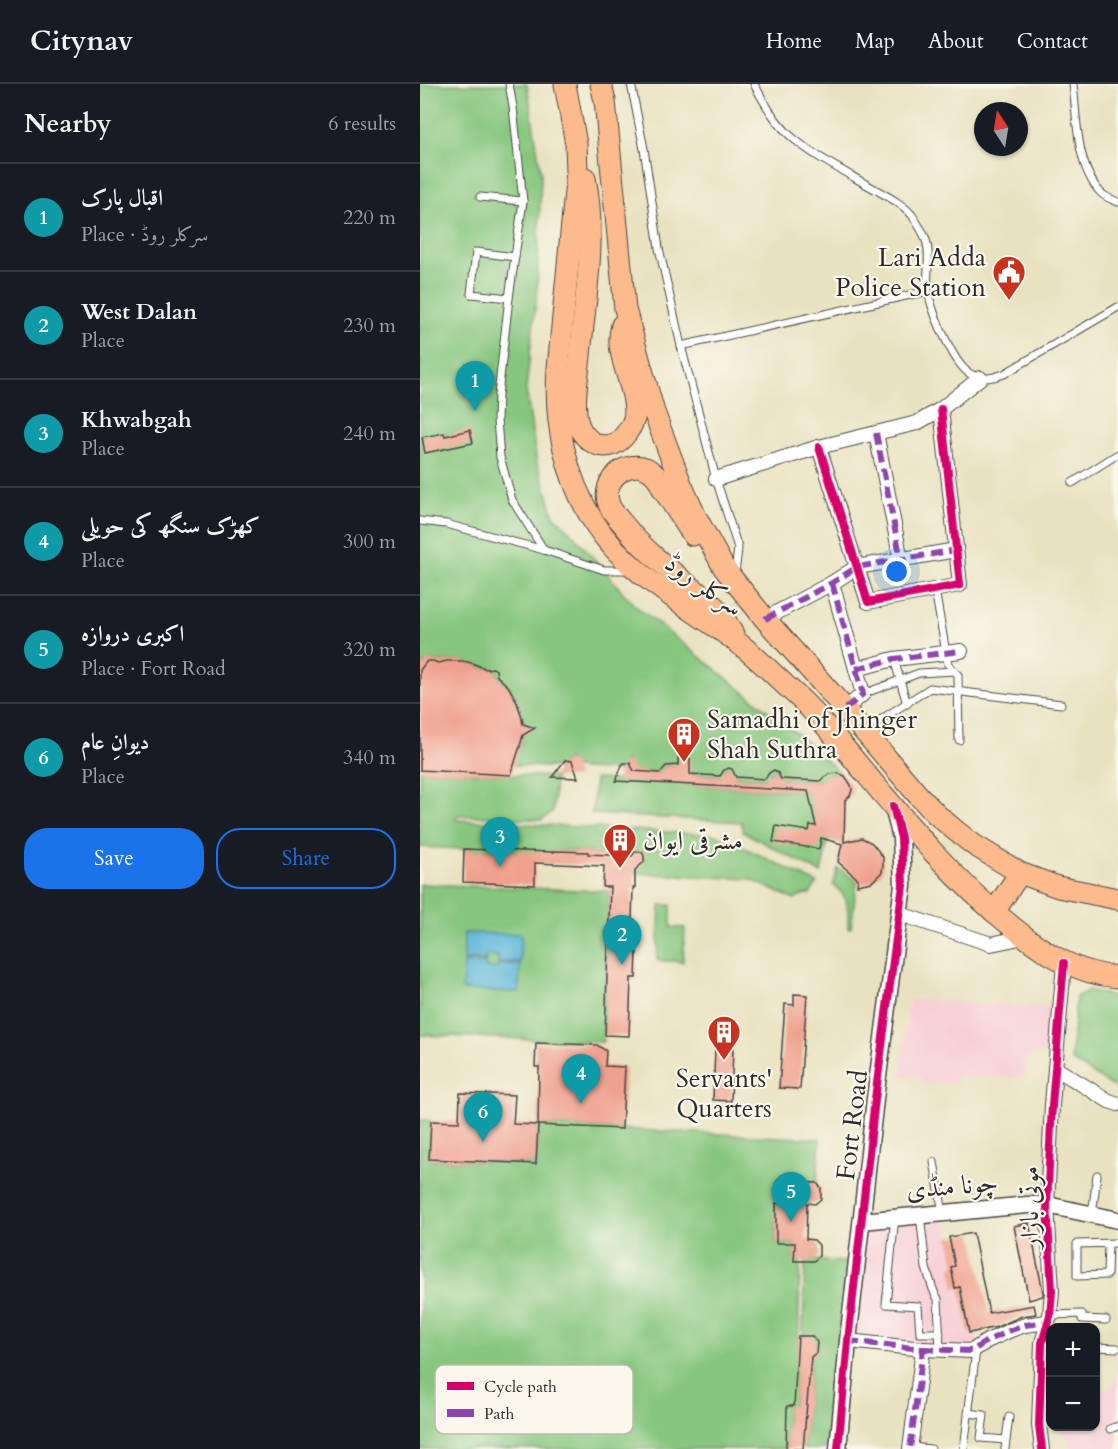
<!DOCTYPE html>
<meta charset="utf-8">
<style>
:root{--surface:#171b24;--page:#242831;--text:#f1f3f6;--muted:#9ea1a6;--line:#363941;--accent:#1a73e8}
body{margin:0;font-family:Cardo,Amiri,serif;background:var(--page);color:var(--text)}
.controls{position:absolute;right:18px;bottom:18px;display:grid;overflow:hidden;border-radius:12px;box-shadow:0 2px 4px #0004}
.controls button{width:54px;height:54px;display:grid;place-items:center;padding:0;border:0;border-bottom:2px solid var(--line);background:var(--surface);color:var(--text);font:30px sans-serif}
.compass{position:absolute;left:554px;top:18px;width:54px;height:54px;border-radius:50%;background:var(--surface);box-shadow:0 2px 4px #0004;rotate:348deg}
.you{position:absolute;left:477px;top:488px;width:21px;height:21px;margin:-15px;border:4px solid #fff;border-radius:50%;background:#1a73e8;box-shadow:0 0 0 9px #1a73e833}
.badge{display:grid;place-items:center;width:39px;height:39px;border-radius:50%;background:var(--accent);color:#fff;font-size:20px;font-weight:700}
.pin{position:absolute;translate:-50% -50px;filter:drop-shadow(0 2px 3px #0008)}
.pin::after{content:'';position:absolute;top:32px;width:21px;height:18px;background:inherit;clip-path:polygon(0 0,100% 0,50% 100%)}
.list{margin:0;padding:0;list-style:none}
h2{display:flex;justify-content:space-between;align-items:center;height:78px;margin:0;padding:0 24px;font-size:26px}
h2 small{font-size:20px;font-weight:400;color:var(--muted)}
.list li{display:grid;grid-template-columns:39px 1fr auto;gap:18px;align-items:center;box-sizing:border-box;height:108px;padding:0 24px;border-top:2px solid var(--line)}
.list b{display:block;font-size:22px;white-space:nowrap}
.list p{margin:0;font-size:20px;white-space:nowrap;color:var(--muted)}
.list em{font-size:20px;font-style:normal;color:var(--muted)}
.actions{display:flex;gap:12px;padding:18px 24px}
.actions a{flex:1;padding:14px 0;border:2px solid var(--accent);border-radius:24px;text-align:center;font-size:21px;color:var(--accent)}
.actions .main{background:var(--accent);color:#fff}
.map{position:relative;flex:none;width:698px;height:1365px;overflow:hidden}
header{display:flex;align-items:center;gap:36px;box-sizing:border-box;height:84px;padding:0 30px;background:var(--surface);border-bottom:2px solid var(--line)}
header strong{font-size:28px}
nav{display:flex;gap:33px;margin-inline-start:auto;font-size:21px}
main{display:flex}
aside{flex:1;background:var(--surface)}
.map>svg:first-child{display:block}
.built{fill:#f7cfd5}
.green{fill:#86c67e;stroke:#587854;stroke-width:1.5}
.water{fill:#5ab5d8;stroke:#427082;stroke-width:1.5}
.building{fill:#f0a08e}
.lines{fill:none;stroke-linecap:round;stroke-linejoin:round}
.service-casing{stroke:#484642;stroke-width:9}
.minor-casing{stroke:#484642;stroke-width:16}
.tertiary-casing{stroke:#484642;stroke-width:19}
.primary-casing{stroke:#484642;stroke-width:23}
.service{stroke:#fff;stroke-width:7}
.minor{stroke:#fff;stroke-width:14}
.tertiary{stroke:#fff;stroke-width:16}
.primary{stroke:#fcba8d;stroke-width:21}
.quiet{stroke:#8e44ad;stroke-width:6;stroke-dasharray:12 6;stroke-linecap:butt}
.cycleway-casing{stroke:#fbf7ec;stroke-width:11}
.cycleway{stroke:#d6006c;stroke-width:8}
.labels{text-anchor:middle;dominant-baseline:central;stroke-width:4.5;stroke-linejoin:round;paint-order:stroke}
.poi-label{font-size:26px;fill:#2b2b2b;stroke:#fbf7ec;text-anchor:start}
.street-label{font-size:26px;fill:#2b2b2b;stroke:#fbf7ec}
.key{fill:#fbf7ec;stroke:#bdbab2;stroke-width:1.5}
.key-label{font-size:16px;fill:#2b2b2b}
</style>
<header>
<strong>Citynav</strong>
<nav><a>Home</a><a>Map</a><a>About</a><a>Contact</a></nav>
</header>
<main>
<aside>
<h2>Nearby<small>6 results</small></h2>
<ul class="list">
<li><span class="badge" style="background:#0f9aa8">1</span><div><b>اقبال پارک</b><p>Place · سرکلر روڈ</p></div><em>220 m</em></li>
<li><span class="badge" style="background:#0f9aa8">2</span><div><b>West Dalan</b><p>Place</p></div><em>230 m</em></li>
<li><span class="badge" style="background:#0f9aa8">3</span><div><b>Khwabgah</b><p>Place</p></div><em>240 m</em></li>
<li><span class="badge" style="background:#0f9aa8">4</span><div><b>کھڑک سنگھ کی حویلی</b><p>Place</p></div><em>300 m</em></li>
<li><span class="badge" style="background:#0f9aa8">5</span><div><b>اکبری دروازہ</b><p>Place · Fort Road</p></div><em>320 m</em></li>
<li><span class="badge" style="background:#0f9aa8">6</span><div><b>دیوانِ عام</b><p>Place</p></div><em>340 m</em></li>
</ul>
<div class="actions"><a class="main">Save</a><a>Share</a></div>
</aside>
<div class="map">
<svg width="698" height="1365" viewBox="0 0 698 1365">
<rect width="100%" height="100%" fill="#fbf7ec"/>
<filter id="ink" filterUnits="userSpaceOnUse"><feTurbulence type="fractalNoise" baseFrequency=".0167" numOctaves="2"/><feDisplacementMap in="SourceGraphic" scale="12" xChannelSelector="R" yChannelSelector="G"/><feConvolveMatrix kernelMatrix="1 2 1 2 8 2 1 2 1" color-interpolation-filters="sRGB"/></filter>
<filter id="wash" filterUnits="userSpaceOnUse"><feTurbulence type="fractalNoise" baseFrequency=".008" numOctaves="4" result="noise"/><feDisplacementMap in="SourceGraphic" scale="24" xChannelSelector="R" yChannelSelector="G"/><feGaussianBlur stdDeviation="1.35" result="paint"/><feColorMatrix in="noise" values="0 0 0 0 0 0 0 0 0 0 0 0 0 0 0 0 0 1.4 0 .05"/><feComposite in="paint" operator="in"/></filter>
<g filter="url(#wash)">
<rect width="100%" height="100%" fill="#e9e2c1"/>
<g class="built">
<path d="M489,915l140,8 -1,45 -21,6 -2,20 -68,-1 -2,7 -33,-1 -1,-5 -20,-2z"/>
<path d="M523,1129l12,53 -4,1 4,21 5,-1 8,45 10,-1 -3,23 -127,-13 14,-120z"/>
<path d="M698,1262v103h-49l-6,-22 33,-1v-36l13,-1 5,-6z"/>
</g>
<g class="green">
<path d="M0,0h107l14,89 -4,120 -11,96 11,75 8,21 8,29 24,25 56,65 167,132 41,38c-8,-2 -16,1 -21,7l-41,-2 -1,-6 -4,-3 -5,3 -1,6 -35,-3 1,-4 -5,-4 -5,2 -1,3v3l-49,-3 -1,-7c-4,-2 -6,-1 -9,2v5l-32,-2v-5l-5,-3h-3l-2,8 -50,-3v-6l-5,-3 -5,4v5l-50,-3 8,-19 3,-13 5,-6 -2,-2h-3c-2,-13 -5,-24 -12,-35 -5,-7 -13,-11 -15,-20l-6,-3 -3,2c-10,-5 -22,-8 -33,-8 -10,0 -15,2 -24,0l-6,3 -1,5 -3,1z"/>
<path d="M0,686l135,7 -2,34 -11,9 -85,-5 -1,5 262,15 99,48 -7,11c-6,0 -10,1 -15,6l-45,-21 -115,-6 1,-8 8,-3v-6l-3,-4h-6l-3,4 -44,-2v-2l-33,-1 -1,2 -134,-6z"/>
<path d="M175,695l224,13 9,5v43l-7,33 -79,-42v-9l-150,-8z"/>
<path d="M418,784l19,13 -6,47h-3c0,-20 2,-30 -15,-43z"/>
<path d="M0,800l189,7 -6,151 -183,-7z"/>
<path d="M240,821h11v22l14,1 -2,34 -26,-2z"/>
<path d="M669,906l29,8v92l-47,-30 5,-63z"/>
<path d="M0,1036l11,1 -2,38 107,5 2,-39 282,14 -3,44 -21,-1 -1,21h-19v40h19l-1,17h6l-2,89 -4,57h-7l-1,43h-366z"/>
<path d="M385,1176l41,2 -20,187h-23l8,-92 5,-5 1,-10 -14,-6z"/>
</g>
<g class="water">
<path d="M44,849l57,1 -1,28h-22v-6h-12v4h-22z"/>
<path d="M44,878l21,1v5h13v-4h22l-1,28 -57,-2z"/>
</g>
<g id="blocks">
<g class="building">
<path d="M50,346l3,13 -48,10 -3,-16 22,-4 1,3z"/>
<path d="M7,577h6l5,2 9,-2h15l10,2 14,6 7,-1 3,2 1,6 11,10 8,14 5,14 2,10 12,4 -12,7 -3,11 -9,29 -91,-5v-100z"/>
<path d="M258,674h12v16l30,2 4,-6 5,-2 3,1 4,8 29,2 4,-6 5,-3 4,3 3,6 39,2 3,-3 6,-4 9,-1 7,3 6,9 1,5 -2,6 -5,4 -1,42 18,-4 10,5 11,14v8l-1,7 -10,10 -15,3 1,-6 -20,-17 4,-18 -21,-6 -2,11 -46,-7 3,-16 33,5 1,-6 6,1 -8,-35 -192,-10 6,-16 2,-2h6l4,8 26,2 6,-7 12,-1z"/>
<path d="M145,676l7,1 6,17 -26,-1z"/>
<path d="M44,765l90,3v-1l34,1v2l44,2 3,-4h7l2,4v6l-9,8v18h-2l-2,63 6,1 -1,26h-5l-2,58 -24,-1 5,-148h-7l1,-21 -69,-3v22l-72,-3z"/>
<path d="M374,910l13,1 -7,94 -21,-1 6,-84 9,1z"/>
<path d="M296,938h18l-3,79 -18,-1z"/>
<path d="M116,959l61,2 9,6 -1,15 20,1 -3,62 -84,-4 1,-58h-4z"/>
<path d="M40,1009l55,2 -2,29 25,1 -2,39 -107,-5 2,-38 28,1z"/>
<path d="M376,1098l21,1 4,5v11l-6,5 -8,-1 -1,36 8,1 5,5v11l-5,5h-20l1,-18h-19v-40h19z"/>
<path d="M609,1139l14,69v4l-14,4 -15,-74z"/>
<path d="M553,1149l16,80 45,-8 2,9 -14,2 -25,11 -28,6 -9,-46 -5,1 -4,-21 4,-1 -6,-29z"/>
<path d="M378,1252h14l5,6 -1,11 -5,4 -8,92h-17l1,-43h7z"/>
</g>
</g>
</g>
<g filter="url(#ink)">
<use href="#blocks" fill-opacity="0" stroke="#484642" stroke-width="1.5"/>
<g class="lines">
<defs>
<g id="service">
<path d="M89,0l4,23 10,94 -14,97 -11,97 -1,25 3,37 12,43 32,50"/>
<path d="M211,0l13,65 15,99 22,98 35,133 22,69 -3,26"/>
<path d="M334,0c11,20 22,40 40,55 23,19 51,33 77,48 14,8 31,16 41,28 4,6 9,14 12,20 8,17 2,35 4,54 2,19 25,74 41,84 12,8 23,5 35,1l114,-67"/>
<path d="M653,0c4,34 3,83 28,109 4,4 12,7 17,9"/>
<path d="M60,113l43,4"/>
<path d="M89,214l-38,-4 5,-42 39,5"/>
<path d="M261,262l247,-55"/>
<path d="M652,399l46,-29"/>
<path d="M0,437l26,3 98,26 60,20h26"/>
<path d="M515,506l13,74 10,11 1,65"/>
<path d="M474,575l13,45"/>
<path d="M443,610l56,-21 35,-2"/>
<path d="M446,645l64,-41 131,16"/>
<path d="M514,1078l9,51"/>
<path d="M500,1131l6,53 8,24 4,7 2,51"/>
<path d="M672,1131l5,-40"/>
<path d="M475,1133l-9,87 32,2 2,27h20"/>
<path d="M688,1160l-1,31 -30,1v-32l41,-1"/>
<path d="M630,1231l32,-1v5l24,1"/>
<path d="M676,1263l21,1"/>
<path d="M548,1329l16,2 -3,23 25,2 -1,9"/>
<path d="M690,1345l8,-3"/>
<path d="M586,1356l3,-23"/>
<path d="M491,1363l20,2"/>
<path d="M544,1365l12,-99"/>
</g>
<g id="minor">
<path d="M456,349l25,127"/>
<path d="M399,363l49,155 92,-17 -19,-176"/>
<path d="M296,395l103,-32 98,-24 24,-14 39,-31"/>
<path d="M412,499l31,111 -18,15"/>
<path d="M345,535l67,-36 25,-16 99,-17"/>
<path d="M436,585l38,-10 67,-8"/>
<path d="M480,830l91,30 33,-7"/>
<path d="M635,984l54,33 9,3"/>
<path d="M428,1257l75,8 -13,100"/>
<path d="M503,1265l49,2 15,-10 24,-11 14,-5 22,-3"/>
<path d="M622,1365l-3,-24 3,-82 8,-28 2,-24 -5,-86 5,-100 12,-142"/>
</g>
<g id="tertiary">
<path d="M442,1137l165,-16h20l71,15"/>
<path d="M418,1365l10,-108 27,-242 28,-214 -2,-47 -8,-31"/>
</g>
<g id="primary">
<path d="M145,0l11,60 1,27 -19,197c-4,54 7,109 37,156 34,52 93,81 142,118 20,15 38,34 57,51 27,24 49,54 72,81 45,54 89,107 144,151 32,26 65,49 108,52"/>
<path d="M181,0l4,17 20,208 29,103 27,72 14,31 29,53 41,51 80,90 73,86 18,19 20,17 18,14 46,28 38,14 60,12"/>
<path d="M165,94c12,60 0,119 -5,178 -2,20 -7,45 -3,64 4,17 20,31 37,24 9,-4 17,-16 20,-25 5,-20 -13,-54 -14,-76 -1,-6 1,-13 2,-18"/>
<path d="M273,451c-10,-15 -20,-30 -30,-46 -2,-4 -5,-12 -9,-15 -21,-21 -57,5 -44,33 3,6 9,12 14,18 18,23 41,41 63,59 12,9 25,19 34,30 5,6 8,14 12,20"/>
<path d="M574,828l26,-39"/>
</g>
</defs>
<use href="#service" class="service-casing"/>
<use href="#minor" class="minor-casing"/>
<use href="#tertiary" class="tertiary-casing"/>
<use href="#primary" class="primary-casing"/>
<use href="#service" class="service"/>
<use href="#minor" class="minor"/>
<use href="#tertiary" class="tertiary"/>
<use href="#primary" class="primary"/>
<g class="quiet">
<path d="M456,349l25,127"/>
<path d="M412,499l31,111 -18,15"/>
<path d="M345,535l67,-36 25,-16 99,-17"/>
<path d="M436,585l38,-10 67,-8"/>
<path d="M428,1257l75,8 -13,100"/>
<path d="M503,1265l49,2 15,-10 24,-11 14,-5 22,-3"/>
</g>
<defs>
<g id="cycleway">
<path d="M399,363l49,155 92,-17 -19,-176"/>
<path d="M418,1365l10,-108 27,-242 28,-214 -2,-47 -8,-32"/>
<path d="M622,1365l-3,-24 3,-82 8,-28 2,-24 -5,-86 5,-100 12,-142"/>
</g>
</defs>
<use href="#cycleway" class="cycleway-casing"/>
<use href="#cycleway" class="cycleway"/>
</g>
</g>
<defs>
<symbol id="civic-pin" viewBox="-11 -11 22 30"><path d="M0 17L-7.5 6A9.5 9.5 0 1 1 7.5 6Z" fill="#c8321e" stroke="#fbf7ec"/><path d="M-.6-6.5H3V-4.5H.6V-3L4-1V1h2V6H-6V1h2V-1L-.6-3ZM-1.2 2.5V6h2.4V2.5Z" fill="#fff"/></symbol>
<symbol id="building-pin" viewBox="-11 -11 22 30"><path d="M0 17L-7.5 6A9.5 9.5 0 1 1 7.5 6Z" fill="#c8321e" stroke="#fbf7ec"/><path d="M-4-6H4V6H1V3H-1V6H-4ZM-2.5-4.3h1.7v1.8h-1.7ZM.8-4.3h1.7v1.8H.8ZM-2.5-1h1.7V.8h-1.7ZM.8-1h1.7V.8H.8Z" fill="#fff"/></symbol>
</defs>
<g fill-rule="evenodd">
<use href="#civic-pin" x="570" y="169" width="38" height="52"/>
<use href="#building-pin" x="245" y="631" width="38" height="52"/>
<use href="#building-pin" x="181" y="737" width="38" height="52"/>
<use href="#building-pin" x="285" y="929" width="38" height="52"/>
</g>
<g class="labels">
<g class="poi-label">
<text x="566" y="173" text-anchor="end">Lari Adda<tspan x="566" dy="30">Police Station</tspan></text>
<text x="287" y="635">Samadhi of Jhinger<tspan x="287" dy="30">Shah Suthra</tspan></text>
<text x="223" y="756">مشرقی ایوان</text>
<text x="304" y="994" text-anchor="middle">Servants'<tspan x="304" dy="30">Quarters</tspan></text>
</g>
<g class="street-label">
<text transform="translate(284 501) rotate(35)">سرکلر روڈ</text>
<text transform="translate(432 1041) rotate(-83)">Fort Road</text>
<text transform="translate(532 1102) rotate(-5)">چونا منڈی</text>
<text transform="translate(609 1123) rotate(-90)">موتی بازار</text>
</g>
</g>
<rect x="15" y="1281" width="198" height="69" rx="9" class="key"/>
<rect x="27" y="1298" width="27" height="8" fill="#d6006c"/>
<rect x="27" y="1325" width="27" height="8" fill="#8e44ad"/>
<g class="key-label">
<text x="64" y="1308">Cycle path</text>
<text x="64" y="1335">Path</text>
</g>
</svg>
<div class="controls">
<button>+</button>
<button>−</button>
</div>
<svg class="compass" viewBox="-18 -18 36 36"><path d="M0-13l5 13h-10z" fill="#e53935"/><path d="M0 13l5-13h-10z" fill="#9ea1a6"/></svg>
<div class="you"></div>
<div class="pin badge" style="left:55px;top:327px;background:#0f9aa8">1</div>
<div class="pin badge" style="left:202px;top:881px;background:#0f9aa8">2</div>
<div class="pin badge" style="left:80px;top:783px;background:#0f9aa8">3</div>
<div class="pin badge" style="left:161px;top:1020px;background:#0f9aa8">4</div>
<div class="pin badge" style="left:371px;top:1138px;background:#0f9aa8">5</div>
<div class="pin badge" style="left:63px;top:1058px;background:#0f9aa8">6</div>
</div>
</main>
